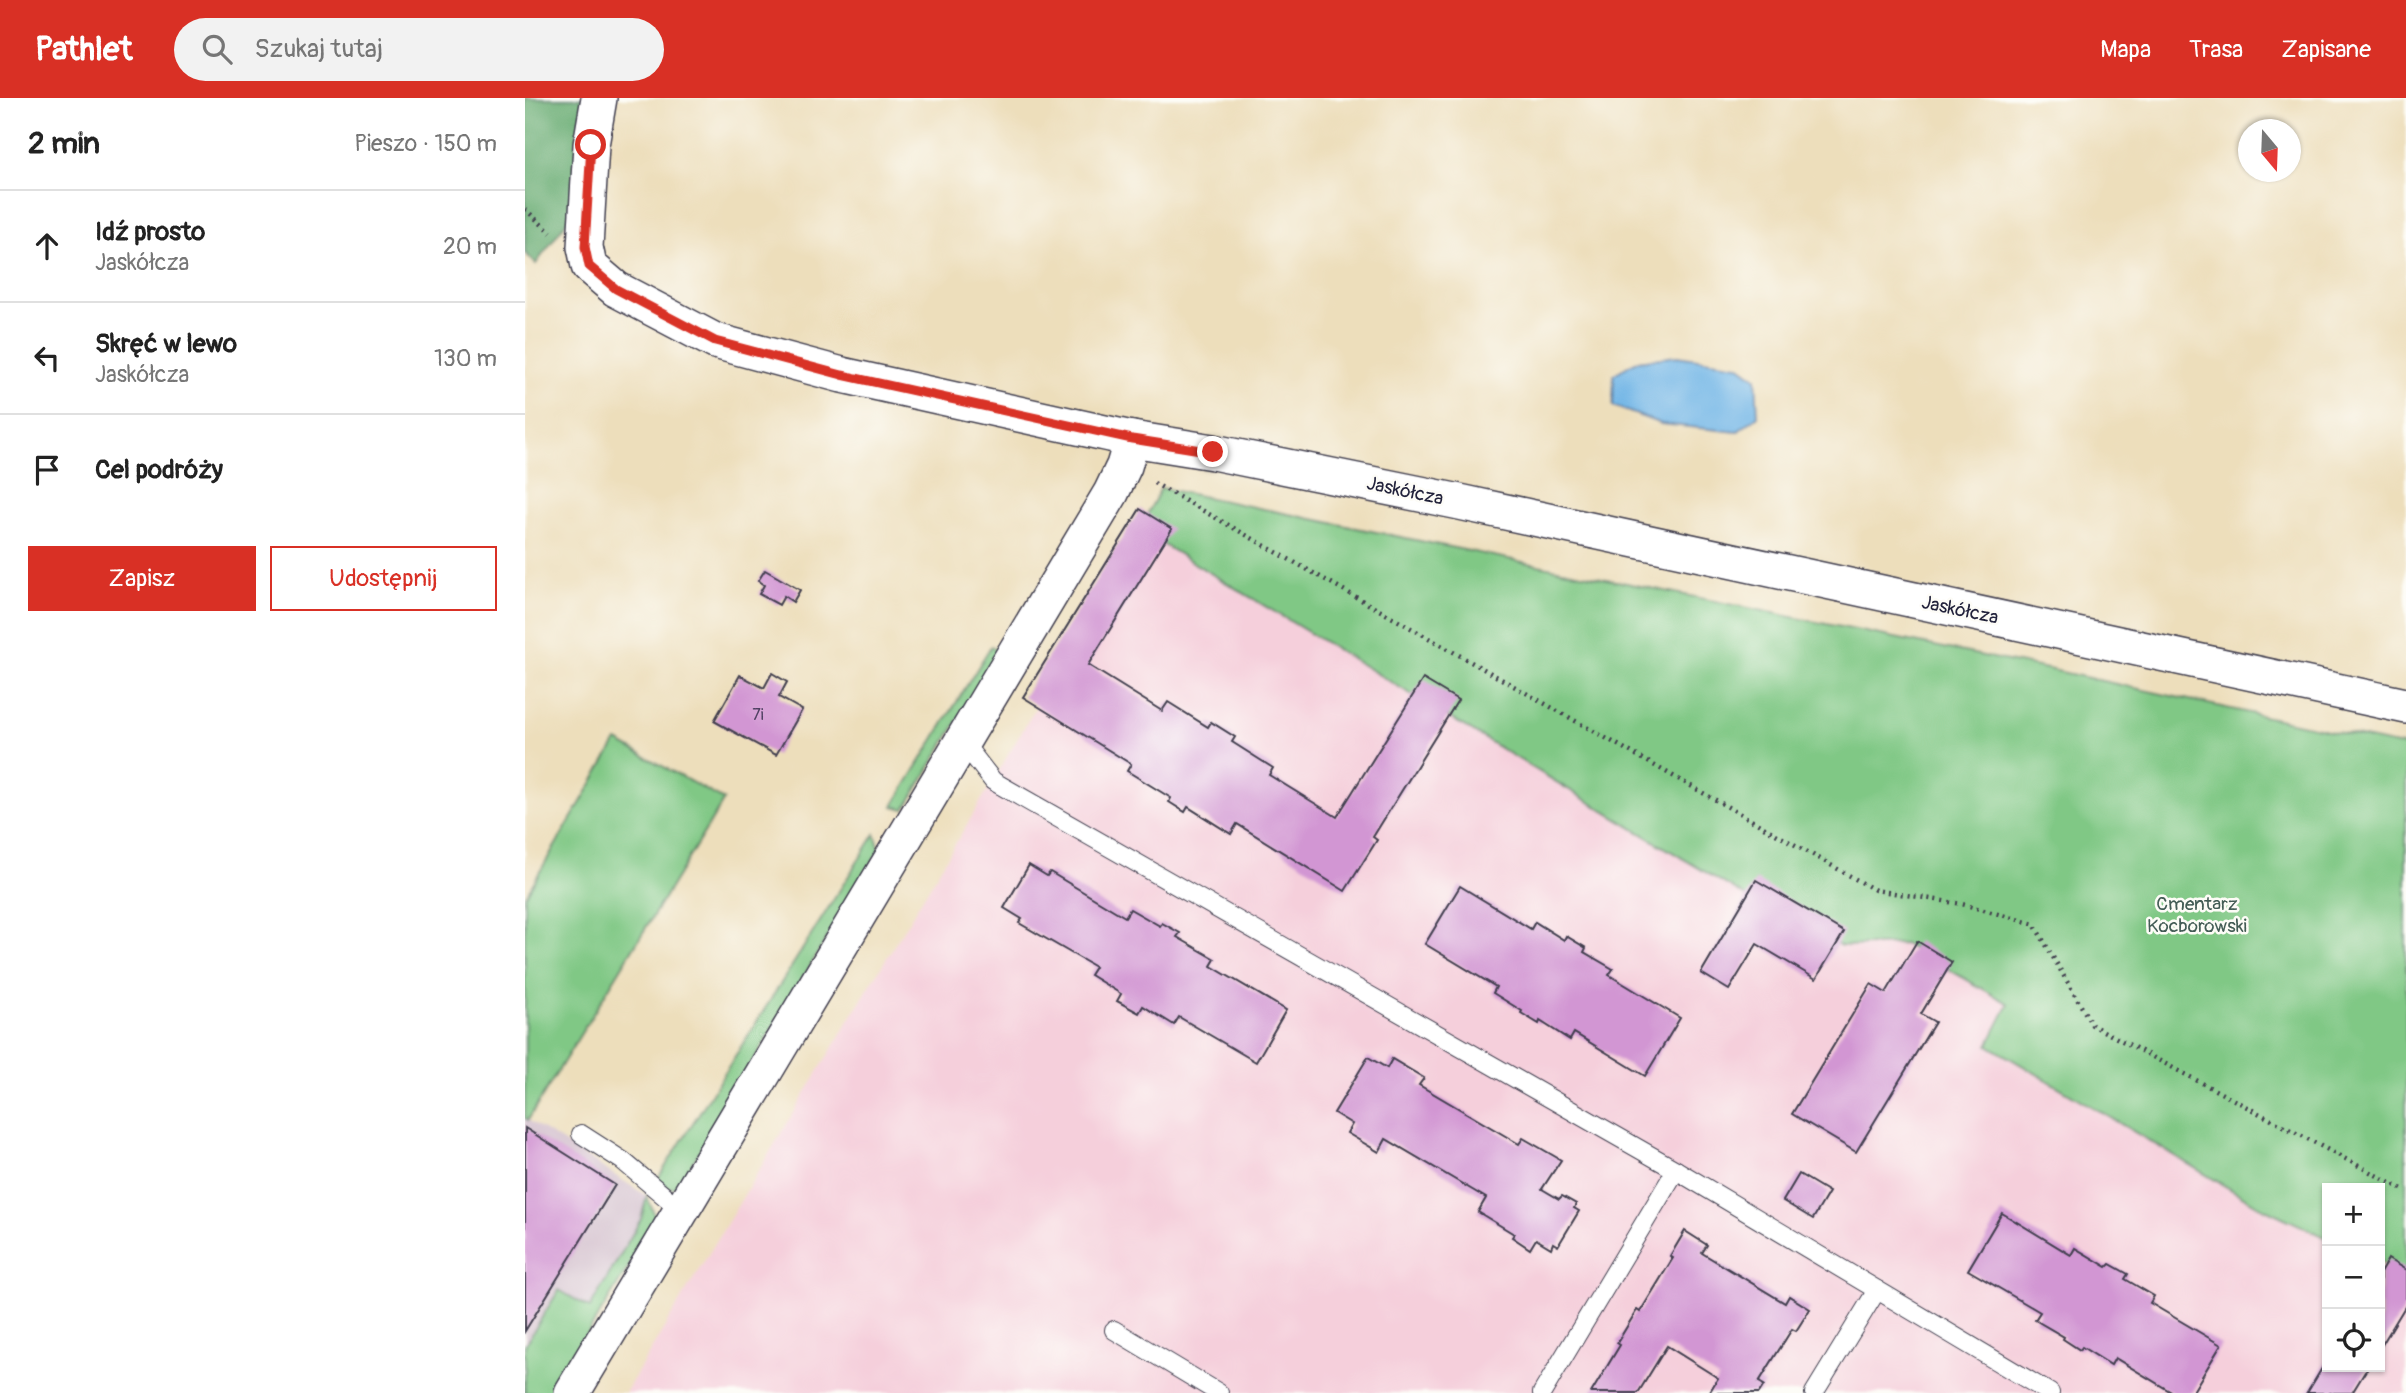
<!DOCTYPE html>
<html lang="pl">
<meta charset="utf-8">
<style>
:root{--surface:#fff;--page:#f2f2f2;--text:#222;--muted:#767676;--line:#e0e0e0;--accent:#d93025}
body{margin:0;font-family:Pangolin,sans-serif;background:var(--page);color:var(--text)}
.controls{position:absolute;right:21px;bottom:21px;display:grid;overflow:hidden;border-radius:0px;box-shadow:0 2px 5px #0004}
.controls button{width:63px;height:63px;display:grid;place-items:center;padding:0;border:0;border-bottom:2px solid var(--line);background:var(--surface);color:var(--text);font:35px sans-serif}
.compass{position:absolute;left:1713px;top:21px;width:63px;height:63px;border-radius:50%;background:var(--surface);box-shadow:0 2px 5px #0004;rotate:161deg}
.stop{position:absolute;width:21px;height:21px;margin:-16px;border:5px solid #d93025;border-radius:50%;background:#fff}
.stop.end{background:#d93025;border-color:#fff;box-shadow:0 2px 7px #0008}
.list{margin:0;padding:0;list-style:none}
h2{display:flex;justify-content:space-between;align-items:center;height:91px;margin:0;padding:0 28px;font-size:30px}
h2 small{font-size:23px;font-weight:400;color:var(--muted)}
.list li{display:grid;grid-template-columns:46px 1fr auto;gap:21px;align-items:center;box-sizing:border-box;height:112px;padding:0 28px;border-top:2px solid var(--line)}
.list b{display:block;font-size:26px;white-space:nowrap}
.list p{margin:0;font-size:23px;white-space:nowrap;color:var(--muted)}
.list em{font-size:23px;font-style:normal;color:var(--muted)}
.actions{display:flex;gap:14px;padding:21px 28px}
.actions a{flex:1;padding:16px 0;border:2px solid var(--accent);border-radius:0px;text-align:center;font-size:24px;color:var(--accent)}
.actions .main{background:var(--accent);color:#fff}
.icon{flex:none;width:38px;height:38px;fill:none;stroke:currentColor;stroke-width:2;stroke-linecap:round;stroke-linejoin:round}
.map{position:relative;flex:none;width:1881px;height:1295px;overflow:hidden}
header{display:flex;align-items:center;gap:42px;box-sizing:border-box;height:98px;padding:0 35px;background:var(--accent);color:#fff}
header strong{font-size:33px}
nav{display:flex;gap:38px;margin-inline-start:auto;font-size:24px}
.search{width:490px;height:63px;background:var(--page);display:flex;align-items:center;gap:18px;box-sizing:border-box;padding:0 24px;border-radius:38px;color:var(--muted);font-size:26px}
main{display:flex}
aside{flex:1;background:var(--surface)}
.map>svg:first-child{display:block}
.built{fill:#f5cfdb}
.industrial{fill:#d1bdcc}
.green{fill:#80c885;stroke:#517560;stroke-width:2}
.forest{fill:#68ac72;stroke:#456756;stroke-width:2}
.water{fill:#71b5e6;stroke:#4a6c90;stroke-width:2}
.building{fill:#d296d3}
.lines{fill:none;stroke-linecap:round;stroke-linejoin:round}
.service-casing{stroke:#403e4e;stroke-width:20}
.minor-casing{stroke:#403e4e;stroke-width:38}
.path{stroke:#403e4e;stroke-width:4.5;stroke-dasharray:2 5;stroke-linecap:butt}
.service{stroke:#fff;stroke-width:18}
.minor{stroke:#fff;stroke-width:35}
.route{stroke:#d93025;stroke-width:9}
.labels{text-anchor:middle;dominant-baseline:central;stroke-width:5;stroke-linejoin:round;paint-order:stroke}
.number-label{font-size:16px;fill:#4e3f61}
.street-label{font-size:19px;fill:#22223b;stroke:#fdfcf7}
.park-label{font-size:19px;fill:#435c55;stroke:#fdfcf7}
</style>
<header>
<strong>Pathlet</strong>
<div class="search"><svg class="icon" aria-label="search" viewBox="0 0 24 24"><circle cx="10" cy="10" r="6"/><path d="M15 15l6 6"/></svg>Szukaj tutaj</div>
<nav><a>Mapa</a><a>Trasa</a><a>Zapisane</a></nav>
</header>
<main>
<aside>
<h2>2 min<small>Pieszo · 150 m</small></h2>
<ul class="list">
<li><svg class="icon" aria-label="ahead" viewBox="0 0 24 24"><path d="M12 20V5M6 11l6-6 6 6"/></svg><div><b>Idź prosto</b><p>Jaskółcza</p></div><em>20 m</em></li>
<li><svg class="icon" aria-label="left" viewBox="0 0 24 24"><path d="M17 20v-9H6M10 6l-5 5 5 5"/></svg><div><b>Skręć w lewo</b><p>Jaskółcza</p></div><em>130 m</em></li>
<li><svg class="icon" aria-label="arrive" viewBox="0 0 24 24"><path d="M6 21V4h12l-3 4 3 4H6"/></svg><div><b>Cel podróży</b></div></li>
</ul>
<div class="actions"><a class="main">Zapisz</a><a>Udostępnij</a></div>
</aside>
<div class="map">
<svg width="1881" height="1295" viewBox="0 0 1881 1295">
<rect width="100%" height="100%" fill="#fdfcf7"/>
<filter id="ink" filterUnits="userSpaceOnUse"><feTurbulence type="fractalNoise" baseFrequency=".0143" numOctaves="2"/><feDisplacementMap in="SourceGraphic" scale="14" xChannelSelector="R" yChannelSelector="G"/><feConvolveMatrix kernelMatrix="1 2 1 2 8 2 1 2 1" color-interpolation-filters="sRGB"/></filter>
<filter id="wash" filterUnits="userSpaceOnUse"><feTurbulence type="fractalNoise" baseFrequency=".00686" numOctaves="4" result="noise"/><feDisplacementMap in="SourceGraphic" scale="28" xChannelSelector="R" yChannelSelector="G"/><feGaussianBlur stdDeviation="1.57" result="paint"/><feColorMatrix in="noise" values="0 0 0 0 0 0 0 0 0 0 0 0 0 0 0 0 0 1.4 0 .05"/><feComposite in="paint" operator="in"/></filter>
<g filter="url(#wash)">
<rect width="100%" height="100%" fill="#eddebb"/>
<path class="built" d="M614,432l641,387 61,29 63,-2 105,60 -21,41 339,191v131h53v-102l26,15v113h-1781l368,-612z"/>
<path class="industrial" d="M0,1020l122,78 -6,23 -51,89 -65,37z"/>
<g class="green">
<path d="M636,390l891,182 354,77v528l-26,-13v-74h-53v50l-68,-32 -271,-161 21,-41 -105,-60 -63,2 -61,-29 -641,-387z"/>
<path d="M466,548l9,5 -95,158 -12,-3z"/>
<path d="M92,643l107,59 -196,320 -3,-2v-221z"/>
<path d="M350,736l5,15 -202,338 -10,1 -11,-8z"/>
<path d="M122,1098l10,25 -106,172h-26v-48l34,-55 31,18 51,-89z"/>
</g>
<path class="forest" d="M0,0h63l-18,119 -34,47 -11,-11z"/>
<path class="water" d="M1152,258l61,9 18,13 2,38 -21,16 -76,-8 -48,-18 1,-32 23,-13z"/>
<g id="blocks">
<g class="building">
<path d="M615,411l32,20 -84,136 74,46 6,-9 40,25 3,-5 24,15 -3,5 41,26 -4,7 68,42 86,-138 35,21 -85,137 4,3 -32,51 -108,-67 -6,10 -43,-27 -3,5 -16,-10 2,-4 -44,-27 4,-7 -108,-67z"/>
<path d="M240,472l35,20 -7,12 -9,-6 -5,9 -20,-11 5,-9 -6,-4z"/>
<path d="M247,575l15,9 -8,15 23,13 -26,45 -62,-34 26,-46 24,13z"/>
<path d="M504,767l18,11 3,-4 75,45 5,-8 30,17 2,-3 18,10 -3,4 38,22 -4,7 75,44 -30,52 -77,-45 -5,8 -31,-19 -4,7 -22,-12 4,-7 -31,-19 5,-8 -76,-44 3,-4 -18,-11z"/>
<path d="M1231,782l88,52 -28,47 -59,-35 -28,46 -28,-17z"/>
<path d="M935,788l71,43 4,-7 29,18 2,-4 20,12 -2,4 29,17 -4,6 71,43 -35,58 -71,-43 -4,7 -30,-19 -1,3 -18,-11 1,-2 -29,-18 3,-6 -71,-43z"/>
<path d="M1392,843l35,21 -31,52 14,8 -79,130 -64,-38 79,-130 15,9z"/>
<path d="M843,959l19,11 5,-9 32,19 -5,7 100,59 4,-6 38,22 -19,29 17,10 3,-3 14,8 -2,4 5,3 -21,35 -5,-3 -2,5 -15,-9 -6,10 -18,-12 2,-3 -36,-22 8,-14 -100,-59 -7,13 -32,-19 5,-9 -18,-11z"/>
<path d="M0,1030l90,57 -90,146z"/>
<path d="M1274,1076l30,18 -16,27 -30,-18z"/>
<path d="M1477,1115l69,42 4,-7 32,19 3,-3 18,10 -3,5 29,17 -4,7 71,42 -29,48h-19l-58,-35 -4,7 -29,-18 -2,3 -17,-11 1,-2 -29,-17 5,-8 -72,-42z"/>
<path d="M1160,1133l22,14 -5,8 83,50 4,-7 21,13 -14,22 -4,-2 -33,53 5,3 -5,8h-50l9,-15 -51,-32 -29,47h-47l29,-48 -3,-2 20,-33 3,2 33,-54 -3,-2z"/>
<path d="M1863,1161l18,11v35l-26,43v-75z"/>
<path d="M1802,1262v7h41l-16,26h-45z"/>
</g>
</g>
</g>
<g filter="url(#ink)">
<use href="#blocks" fill-opacity="0" stroke="#403e4e" stroke-width="2"/>
<g class="lines">
<defs>
<g id="service">
<path d="M437,643l31,40 683,389 374,223"/>
<path d="M56,1036l42,27 58,49"/>
<path d="M589,1232l105,63"/>
<path d="M1017,1295l134,-223"/>
<path d="M1289,1295l63,-103"/>
</g>
<g id="minor">
<path d="M74,0l-8,47 -6,102 4,19 27,23 99,52 127,34 290,64 81,13 242,49 951,205"/>
<path d="M47,1295l539,-900 13,-27 8,-27"/>
</g>
</defs>
<use href="#service" class="service-casing"/>
<use href="#minor" class="minor-casing"/>
<g class="path">
<path d="M0,111l26,24"/>
<path d="M629,385l721,407 87,14 72,20 58,101 314,166"/>
</g>
<use href="#service" class="service"/>
<use href="#minor" class="minor"/>
</g>
</g>
<g class="lines" filter="url(#ink)">
<path class="route" d="M66,47l-6,102 4,19 27,23 99,52 127,34 290,64 81,13"/>
</g>
<g class="labels">
<g class="number-label">
<text x="233" y="617">7i</text>
</g>
<g class="street-label">
<text transform="translate(880 393) rotate(12)">Jaskółcza</text>
<text transform="translate(1435 512) rotate(12)">Jaskółcza</text>
</g>
<g class="park-label">
<text x="1672" y="806">Cmentarz<tspan x="1672" dy="22">Kocborowski</tspan></text>
</g>
</g>
</svg>
<div class="controls">
<button>+</button>
<button>−</button>
<button><svg class="icon" aria-label="locate" viewBox="0 0 24 24"><circle cx="12" cy="12" r="6"/><path d="M12 2v4M12 18v4M2 12h4M18 12h4"/></svg></button>
</div>
<svg class="compass" viewBox="-18 -18 36 36"><path d="M0-13l5 13h-10z" fill="#e53935"/><path d="M0 13l5-13h-10z" fill="#767676"/></svg>
<div class="stop" style="left:66px;top:47px"></div>
<div class="stop end" style="left:688px;top:354px"></div>
</div>
</main>
